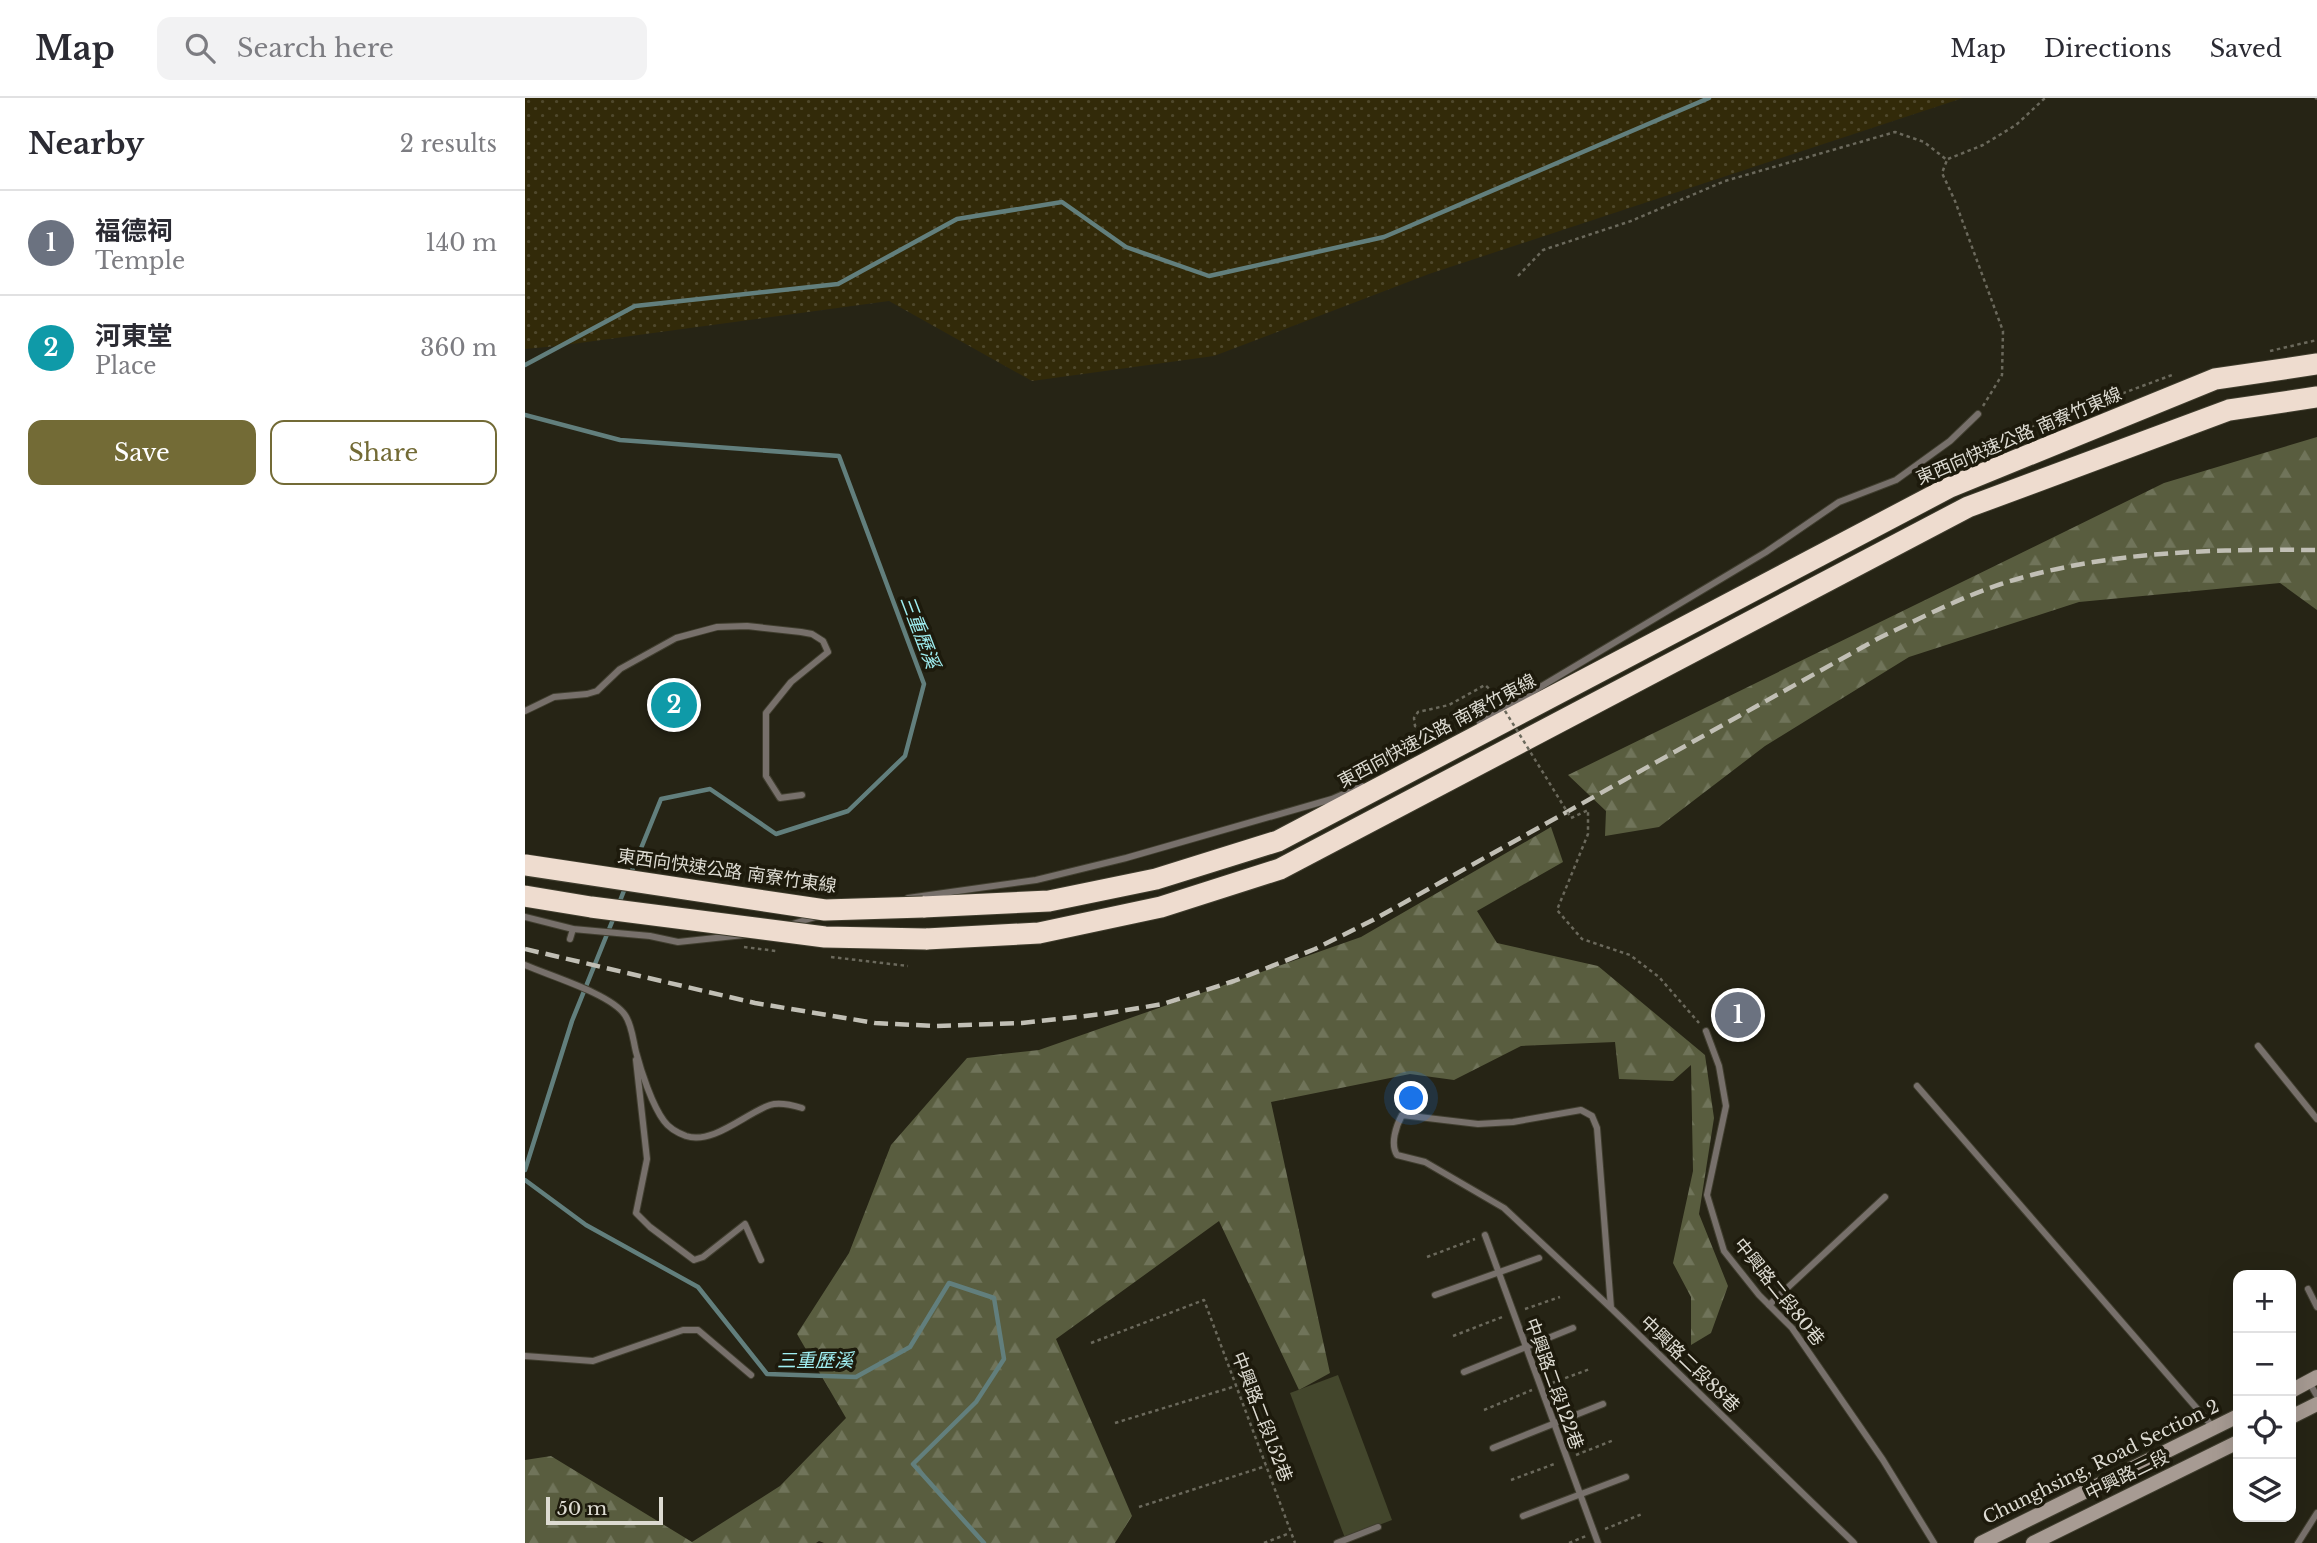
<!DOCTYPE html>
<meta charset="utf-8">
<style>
:root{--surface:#fff;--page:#f2f2f3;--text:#2b2b33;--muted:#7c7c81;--line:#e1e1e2;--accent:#736b36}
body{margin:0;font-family:"Libre Baskerville","Noto Sans TC",serif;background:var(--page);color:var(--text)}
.controls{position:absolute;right:21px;bottom:21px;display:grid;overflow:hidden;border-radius:14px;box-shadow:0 7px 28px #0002}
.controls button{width:63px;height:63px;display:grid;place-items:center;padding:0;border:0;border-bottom:2px solid var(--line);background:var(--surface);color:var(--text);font:35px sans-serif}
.scale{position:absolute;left:21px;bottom:18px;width:117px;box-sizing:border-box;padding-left:7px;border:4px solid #dddbd2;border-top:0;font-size:19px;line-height:24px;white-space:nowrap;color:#dddbd2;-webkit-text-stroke:5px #1d1a0c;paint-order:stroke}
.you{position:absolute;left:887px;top:1001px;width:24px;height:24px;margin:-18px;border:5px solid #fff;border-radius:50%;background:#1a73e8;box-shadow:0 0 0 10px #1a73e833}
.badge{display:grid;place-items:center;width:46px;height:46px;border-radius:50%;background:var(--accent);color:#fff;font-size:23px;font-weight:700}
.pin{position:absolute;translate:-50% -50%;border:4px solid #fff;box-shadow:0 2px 7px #0006}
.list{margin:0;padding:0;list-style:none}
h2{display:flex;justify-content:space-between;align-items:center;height:91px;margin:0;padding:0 28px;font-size:30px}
h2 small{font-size:23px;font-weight:400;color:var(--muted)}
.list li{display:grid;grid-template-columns:46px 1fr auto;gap:21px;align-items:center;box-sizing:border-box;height:105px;padding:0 28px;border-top:2px solid var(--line)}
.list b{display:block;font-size:26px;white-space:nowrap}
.list p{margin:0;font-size:23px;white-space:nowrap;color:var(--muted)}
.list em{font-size:23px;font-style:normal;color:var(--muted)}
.actions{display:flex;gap:14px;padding:21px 28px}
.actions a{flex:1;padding:16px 0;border:2px solid var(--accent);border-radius:14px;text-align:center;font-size:24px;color:var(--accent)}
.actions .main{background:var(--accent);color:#fff}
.icon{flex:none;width:38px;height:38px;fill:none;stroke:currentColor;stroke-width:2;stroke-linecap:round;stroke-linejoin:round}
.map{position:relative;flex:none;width:1792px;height:1445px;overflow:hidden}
header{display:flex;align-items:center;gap:42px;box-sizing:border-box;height:98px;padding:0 35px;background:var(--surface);border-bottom:2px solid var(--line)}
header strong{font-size:33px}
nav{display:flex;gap:38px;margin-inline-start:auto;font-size:24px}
.search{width:490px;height:63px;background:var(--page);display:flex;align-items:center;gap:18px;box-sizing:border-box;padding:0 24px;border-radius:14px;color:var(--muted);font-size:26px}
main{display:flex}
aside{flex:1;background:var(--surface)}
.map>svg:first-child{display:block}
.forest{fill:url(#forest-firs)}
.sand{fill:url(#sand-dots)}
.pitch{fill:#43462c}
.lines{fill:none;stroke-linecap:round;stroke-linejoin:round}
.stream{stroke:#627f7d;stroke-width:4.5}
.building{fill:url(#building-cross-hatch);stroke:#837480;stroke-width:2}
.lane-casing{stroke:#403e2f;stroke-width:8}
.secondary-casing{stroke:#403e2f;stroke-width:16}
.highway-casing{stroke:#403e2f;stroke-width:23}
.path{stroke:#6b695c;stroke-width:2.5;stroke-dasharray:3.5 3.5;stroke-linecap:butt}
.lane{stroke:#77706b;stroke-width:6}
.secondary{stroke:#a79b93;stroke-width:14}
.highway{stroke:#eedccf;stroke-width:21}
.rail{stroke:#c1bfb5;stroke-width:4.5;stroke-dasharray:14 7;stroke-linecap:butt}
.highway-bridge-casing{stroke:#403e2f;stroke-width:23;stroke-linecap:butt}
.path-bridge{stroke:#6b695c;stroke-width:2.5;stroke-dasharray:3.5 3.5;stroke-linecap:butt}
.highway-bridge{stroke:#eedccf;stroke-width:21}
.labels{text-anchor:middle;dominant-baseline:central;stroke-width:7;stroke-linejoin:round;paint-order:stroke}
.street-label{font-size:18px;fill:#dddbd2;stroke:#1d1a0c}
.water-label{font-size:19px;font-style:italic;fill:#9feef1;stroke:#1d1a0c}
</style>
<header>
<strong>Map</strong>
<div class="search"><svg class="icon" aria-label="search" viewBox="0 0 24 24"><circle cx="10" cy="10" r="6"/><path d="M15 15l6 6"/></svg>Search here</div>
<nav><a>Map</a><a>Directions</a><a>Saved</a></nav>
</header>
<main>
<aside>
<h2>Nearby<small>2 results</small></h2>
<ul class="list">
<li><span class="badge" style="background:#6b7280">1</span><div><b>福德祠</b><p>Temple</p></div><em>140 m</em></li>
<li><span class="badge" style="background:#0f9aa8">2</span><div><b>河東堂</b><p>Place</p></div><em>360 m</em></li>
</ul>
<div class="actions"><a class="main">Save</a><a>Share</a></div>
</aside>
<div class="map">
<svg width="1792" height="1445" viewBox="0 0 1792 1445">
<defs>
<pattern id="forest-firs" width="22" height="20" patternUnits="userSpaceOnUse" patternTransform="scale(1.75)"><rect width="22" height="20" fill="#595d3f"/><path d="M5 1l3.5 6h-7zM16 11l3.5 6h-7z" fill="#70745a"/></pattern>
<pattern id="sand-dots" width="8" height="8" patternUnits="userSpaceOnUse" patternTransform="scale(1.75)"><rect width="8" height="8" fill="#322a09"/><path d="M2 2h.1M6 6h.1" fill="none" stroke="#4f482c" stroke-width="1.8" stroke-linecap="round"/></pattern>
<pattern id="building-cross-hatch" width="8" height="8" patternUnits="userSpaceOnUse" patternTransform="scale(1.75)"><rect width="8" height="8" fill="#61485d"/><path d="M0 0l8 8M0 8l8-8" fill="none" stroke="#776273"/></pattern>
</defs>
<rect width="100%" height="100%" fill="#262415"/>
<g class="forest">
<path d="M1792,339v173l-37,-27 -201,19 -170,55 -144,89 -106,81 -54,9 1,-25 -38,-36 596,-292z"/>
<path d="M1026,729l12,35 -86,49 20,32 101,23 107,89 9,63 -15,96 29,72 -17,47 -20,12v-48l-18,-34 20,-92 -2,-106 -18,16 -54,-2 -4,-37 -94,4 -67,34 -44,-6 -139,28 59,271 -31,17 -80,-169 -163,118 76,177 -17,27h-291l-5,-2 -3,2h-291v-83l26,-4 141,86 88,-56 66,-68 -49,-84 52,-81 42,-108 76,-87 72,-8 322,-113z"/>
</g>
<path class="sand" d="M0,0h1438l-534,176 -215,82 -182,25 -143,-80 -332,45 -32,3z"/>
<path class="pitch" d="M813,1277l54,145 -47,18 -55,-145z"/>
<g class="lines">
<g class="stream">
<path d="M0,267l110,-59 203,-22 119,-65 105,-17 64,45 83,29 175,-39 325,-139"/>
<path d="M0,317l95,25 219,16 85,228 -19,72 -57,55 -72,23 -66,-45 -49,10 -30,74"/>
<path d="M93,808l7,-18"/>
<path d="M0,1072l47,-149 42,-104"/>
<path d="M0,1082l61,45 112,62 69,87 89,3 54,-30 39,-64 45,15 10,61 -28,43 -63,62 71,79"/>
</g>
</g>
<path class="building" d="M139,587l32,13 -11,27 -32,-12z"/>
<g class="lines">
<defs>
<g id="lane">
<path d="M0,613l29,-14 33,-3 10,-3 23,-22 56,-31 41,-11 30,-1 54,6 11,2 11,7 5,11 -37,30 -25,31v63l14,22 22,-3"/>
<path d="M955,625l286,-171 73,-50 57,-22 54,-39 28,-27"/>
<path d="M383,800l128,-18 90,-22 206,-59 30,-13"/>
<path d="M0,819l48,12 77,7 28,6 66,-7"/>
<path d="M264,827l30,-9"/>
<path d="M45,841l3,-10"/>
<path d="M0,867c25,11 86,29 100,50 7,10 8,25 11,37 5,19 16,53 28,69 5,7 14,12 22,15 27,9 60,-23 84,-31 10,-3 22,0 32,3"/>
<path d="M1181,933l13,35 7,40 -19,89 17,56 35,44 33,33 91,132 51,83"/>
<path d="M1733,948l59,73"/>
<path d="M111,962l11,99 -11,54 14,14 44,33 9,-3 42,-33 16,36"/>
<path d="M1392,988l296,341"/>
<path d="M960,1137l113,308"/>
<path d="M1783,1191l9,18"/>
<path d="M910,1197l104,-37"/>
<path d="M1244,1207l116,-108"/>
<path d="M1086,1210l-14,-180 -5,-12 -11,-6 -68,12 -35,2 -76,-9c-6,11 -12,29 -5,40l28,7 79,46 107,100 242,234 1,1"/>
<path d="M0,1258l68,5 90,-31h15l53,45"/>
<path d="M939,1274l109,-44"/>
<path d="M1784,1284l8,14"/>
<path d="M968,1350l110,-44"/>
<path d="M998,1418l103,-39"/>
<path d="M812,1445l41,-16"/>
<path d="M1773,1445l19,-30"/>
</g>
<g id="secondary">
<path d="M1766,1293l26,-14"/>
<path d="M1766,1319l26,-13"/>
<path d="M1456,1445l257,-127"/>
<path d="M1508,1445l205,-101"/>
</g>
<g id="highway">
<path d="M398,809l126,-6 107,-22 122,-38 672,-354 265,-108 102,-15"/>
<path d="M401,841l113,-6 122,-26 119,-38 688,-362 261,-97 88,-13"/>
</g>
</defs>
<use href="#lane" class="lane-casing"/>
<use href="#secondary" class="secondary-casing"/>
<use href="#highway" class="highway-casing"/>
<g class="path">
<path d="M1790,0l2,1"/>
<path d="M1423,61l35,-14 33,-20 29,-27"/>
<path d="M993,178l25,-26 88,-29 94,-40 170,-49 29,10 23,18 -5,13 13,28 48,130 -1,44 -19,31"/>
<path d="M1745,253l47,-11"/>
<path d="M1417,371l87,-41 143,-53"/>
<path d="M969,595l-9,-8 -36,20 -31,7 -4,6 1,8 7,3 10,-1 85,-41"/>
<path d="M1046,720l17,-8v24l-31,76 25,29 48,16 29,22 40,46"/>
<path d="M219,849l32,4"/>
<path d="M306,859l77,9"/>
<path d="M1194,934l8,-11"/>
<path d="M902,1159l48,-18"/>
<path d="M1000,1211l35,-12"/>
<path d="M928,1238l52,-20"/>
<path d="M566,1245l113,-43 91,243"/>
<path d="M1027,1285l38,-14"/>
<path d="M959,1312l48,-20"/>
<path d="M590,1325l121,-37"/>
<path d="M1051,1357l38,-15"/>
<path d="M986,1382l46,-17"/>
<path d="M614,1409l127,-41"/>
<path d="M1080,1431l37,-15"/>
<path d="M739,1445l26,-10"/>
<path d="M1044,1445l17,-7"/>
</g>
<use href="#lane" class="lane"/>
<use href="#secondary" class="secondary"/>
<use href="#highway" class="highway"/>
<path class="rail" d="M0,851l230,54 120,20 61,3 86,-3 81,-9 60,-10 71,-23 81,-32 58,-29 506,-282c40,-19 80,-40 122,-54 102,-33 210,-35 316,-34"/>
<defs>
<g id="highway-bridge">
<path d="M0,767l300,45 98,-3"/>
<path d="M0,798l66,11 234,30 101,2"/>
</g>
</defs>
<use href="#highway-bridge" class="highway-bridge-casing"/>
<path class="path-bridge" d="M969,595l77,125"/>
<use href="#highway-bridge" class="highway-bridge"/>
</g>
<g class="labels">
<g class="street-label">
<text transform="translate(1494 338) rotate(-23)">東西向快速公路 南寮竹東線</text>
<text transform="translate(912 633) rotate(-28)">東西向快速公路 南寮竹東線</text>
<text transform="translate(202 773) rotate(8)">東西向快速公路 南寮竹東線</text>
<text transform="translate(1254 1194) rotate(51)">中興路二段80巷</text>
<text transform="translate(1165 1266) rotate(44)">中興路二段88巷</text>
<text transform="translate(1029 1286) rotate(70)">中興路二段122巷</text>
<text transform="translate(737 1319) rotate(69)">中興路二段152巷</text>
<text transform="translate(1576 1364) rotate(-26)">Chunghsing, Road Section 2</text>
<text transform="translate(1602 1377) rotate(-26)">中興路二段</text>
</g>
<g class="water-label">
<text transform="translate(395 534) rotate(69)">三重歷溪</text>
<text x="290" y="1262">三重歷溪</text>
</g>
</g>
</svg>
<div class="controls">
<button>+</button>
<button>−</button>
<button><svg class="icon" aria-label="locate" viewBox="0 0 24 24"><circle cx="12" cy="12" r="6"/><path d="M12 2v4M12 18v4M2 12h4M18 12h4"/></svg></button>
<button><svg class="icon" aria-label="layers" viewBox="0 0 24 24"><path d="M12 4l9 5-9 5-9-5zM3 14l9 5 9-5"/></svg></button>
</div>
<div class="scale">50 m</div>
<div class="you"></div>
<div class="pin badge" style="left:1213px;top:917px;background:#6b7280">1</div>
<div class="pin badge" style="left:149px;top:607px;background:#0f9aa8">2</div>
</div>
</main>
